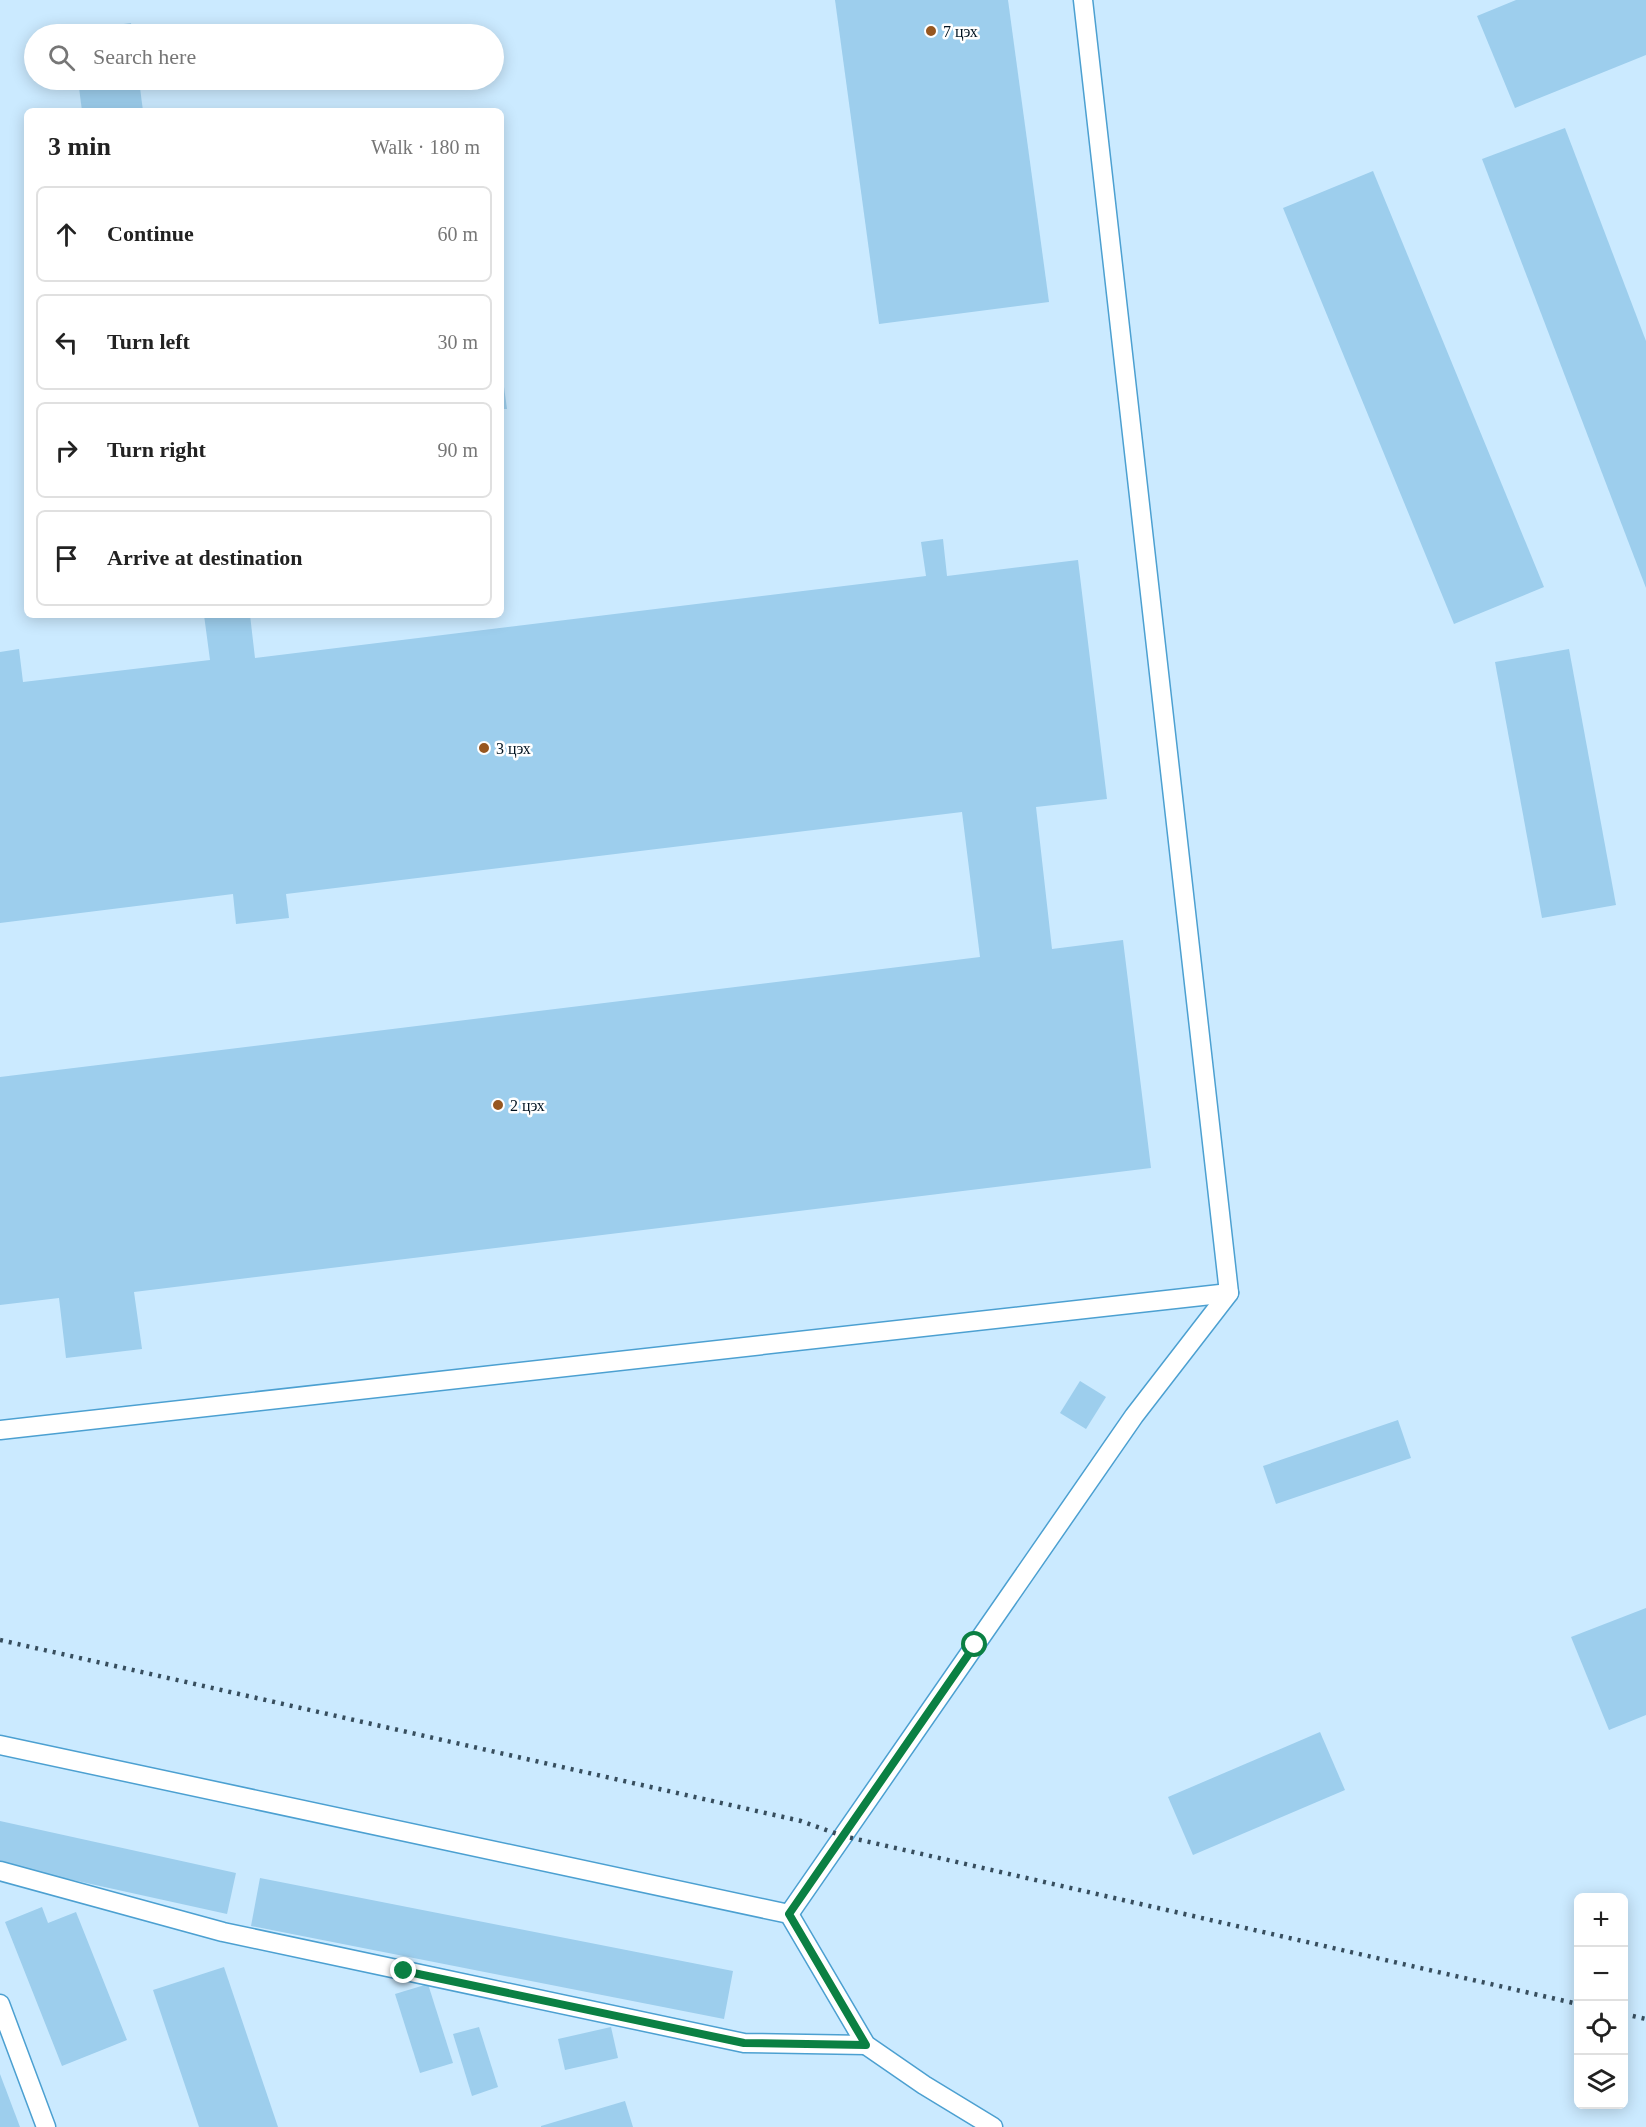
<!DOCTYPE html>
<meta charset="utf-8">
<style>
:root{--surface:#fff;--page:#f2f2f2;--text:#222;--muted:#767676;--line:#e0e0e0}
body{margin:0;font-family:Georgia,serif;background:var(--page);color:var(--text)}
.controls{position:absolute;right:18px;bottom:18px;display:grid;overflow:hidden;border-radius:9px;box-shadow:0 3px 15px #0003}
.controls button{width:54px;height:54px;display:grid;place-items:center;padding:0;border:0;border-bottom:2px solid var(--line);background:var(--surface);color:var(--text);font:30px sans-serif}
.stop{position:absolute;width:18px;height:18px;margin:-14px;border:4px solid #0b8043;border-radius:50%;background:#fff}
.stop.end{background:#0b8043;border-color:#fff;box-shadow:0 2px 6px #0008}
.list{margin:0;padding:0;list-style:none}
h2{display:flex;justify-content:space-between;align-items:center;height:78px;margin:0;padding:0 24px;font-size:26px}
h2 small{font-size:20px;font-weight:400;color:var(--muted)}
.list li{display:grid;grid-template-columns:39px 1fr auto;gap:18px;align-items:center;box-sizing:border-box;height:96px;margin:0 12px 12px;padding:0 12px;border:2px solid var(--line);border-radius:9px}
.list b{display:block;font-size:22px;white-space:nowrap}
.list em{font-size:20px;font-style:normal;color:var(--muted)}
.icon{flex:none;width:33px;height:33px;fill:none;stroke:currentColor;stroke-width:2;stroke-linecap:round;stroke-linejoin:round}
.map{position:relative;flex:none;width:1646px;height:2127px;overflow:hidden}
.search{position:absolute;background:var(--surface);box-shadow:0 3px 15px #0003;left:24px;top:24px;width:480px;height:66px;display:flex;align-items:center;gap:15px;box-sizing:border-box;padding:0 21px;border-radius:33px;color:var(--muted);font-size:22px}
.panel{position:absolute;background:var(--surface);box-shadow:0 3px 15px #0003;left:24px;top:108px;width:480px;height:510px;border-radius:9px}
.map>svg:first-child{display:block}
.building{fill:#9dceed}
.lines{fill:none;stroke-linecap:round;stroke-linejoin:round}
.lane-casing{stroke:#4ca0d1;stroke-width:21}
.lane{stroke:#fff;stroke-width:18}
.rail{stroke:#374e5e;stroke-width:4.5;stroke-dasharray:3 6;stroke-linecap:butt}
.route{stroke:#0b8043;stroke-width:8}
.poi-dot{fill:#975720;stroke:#fff;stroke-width:2}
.labels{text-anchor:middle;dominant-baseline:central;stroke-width:5;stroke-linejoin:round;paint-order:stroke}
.poi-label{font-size:16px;fill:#001321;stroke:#fff;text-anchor:start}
</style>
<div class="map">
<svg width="1646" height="2127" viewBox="0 0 1646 2127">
<rect width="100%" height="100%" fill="#cbeaff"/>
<g class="building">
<path d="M835,0h173l41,302 -170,22z"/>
<path d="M1516,0h130v55l-131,53 -38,-92z"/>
<path d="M131,23l2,11h-61v-3z"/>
<path d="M78,80h61l4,31h-61z"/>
<path d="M1565,128l81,213v247l-164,-429z"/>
<path d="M1373,171l171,416 -90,37 -171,-416z"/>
<path d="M502,372l5,37h-6v-36z"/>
<path d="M943,539l4,37 131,-16 29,239 -71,8 16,142 71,-9 28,228 -1017,124 8,57 -76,9 -7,-60 -59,7v-228l980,-120 -18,-145 -676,82 3,24 -53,6 -3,-30 -233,29v-271l19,-3 4,33 187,-22 -6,-45h46l5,43 671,-82 -5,-34z"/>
<path d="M1569,649l47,256 -74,13 -47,-256z"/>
<path d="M1080,1381l26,16 -20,32 -26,-16z"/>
<path d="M1398,1420l13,38 -135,46 -13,-38z"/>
<path d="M1646,1608v107l-37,15 -38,-93z"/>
<path d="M1320,1732l25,58 -152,65 -25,-58z"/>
<path d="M0,1821l236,52 -9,41 -227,-50z"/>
<path d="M260,1878l473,93 -9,48 -473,-93z"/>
<path d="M42,1907l6,16 28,-11 51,128 -65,26 -57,-144z"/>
<path d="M224,1967l54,160h-79l-46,-137z"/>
<path d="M428,1984l25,79 -33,10 -25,-79z"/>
<path d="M479,2027l19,60 -26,9 -19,-62z"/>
<path d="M611,2027l7,31 -53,12 -7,-31z"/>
<path d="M0,2074l20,53h-20z"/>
<path d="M625,2101l8,26h-92v-1z"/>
</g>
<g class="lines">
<defs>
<g id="lane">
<path d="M0,1430l1229,-137"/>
<path d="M0,1745l789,169 345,-498 95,-123 -146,-1293"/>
<path d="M0,1871l223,61 521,111 122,2"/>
<path d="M789,1914l77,131 58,40 69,42"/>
<path d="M0,2004l46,123"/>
</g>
</defs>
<use href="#lane" class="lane-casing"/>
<use href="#lane" class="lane"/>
<g class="rail">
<path d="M0,1640l801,181 42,15 735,168"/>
<path d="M1624,2014l22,5"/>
</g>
</g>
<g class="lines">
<path class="route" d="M404,1971l340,72 122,2 -77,-131 186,-269"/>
</g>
<g class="poi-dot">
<circle cx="931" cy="31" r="6"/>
<circle cx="484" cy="748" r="6"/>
<circle cx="498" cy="1105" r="6"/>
</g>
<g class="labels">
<g class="poi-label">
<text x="943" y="31">7 цэх</text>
<text x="496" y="748">3 цэх</text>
<text x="510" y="1105">2 цэх</text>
</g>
</g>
</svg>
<div class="controls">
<button>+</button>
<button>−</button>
<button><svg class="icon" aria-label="locate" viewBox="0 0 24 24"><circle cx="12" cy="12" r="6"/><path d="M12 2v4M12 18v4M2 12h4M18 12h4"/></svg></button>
<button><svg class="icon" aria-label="layers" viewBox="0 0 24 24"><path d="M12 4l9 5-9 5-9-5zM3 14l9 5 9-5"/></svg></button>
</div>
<div class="stop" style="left:975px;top:1645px"></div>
<div class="stop end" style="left:404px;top:1971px"></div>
<div class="search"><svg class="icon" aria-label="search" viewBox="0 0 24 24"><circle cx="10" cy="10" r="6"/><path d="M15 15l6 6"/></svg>Search here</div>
<section class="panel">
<h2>3 min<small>Walk · 180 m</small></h2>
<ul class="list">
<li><svg class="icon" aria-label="ahead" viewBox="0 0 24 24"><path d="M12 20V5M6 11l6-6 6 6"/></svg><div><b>Continue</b></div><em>60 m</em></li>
<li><svg class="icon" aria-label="left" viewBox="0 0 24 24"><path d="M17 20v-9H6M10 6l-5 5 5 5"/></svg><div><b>Turn left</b></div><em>30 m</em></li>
<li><svg class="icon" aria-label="right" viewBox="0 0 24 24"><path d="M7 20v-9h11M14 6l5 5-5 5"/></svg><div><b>Turn right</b></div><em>90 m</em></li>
<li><svg class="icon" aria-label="arrive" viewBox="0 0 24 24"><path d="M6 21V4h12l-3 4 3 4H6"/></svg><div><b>Arrive at destination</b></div></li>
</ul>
</section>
</div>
